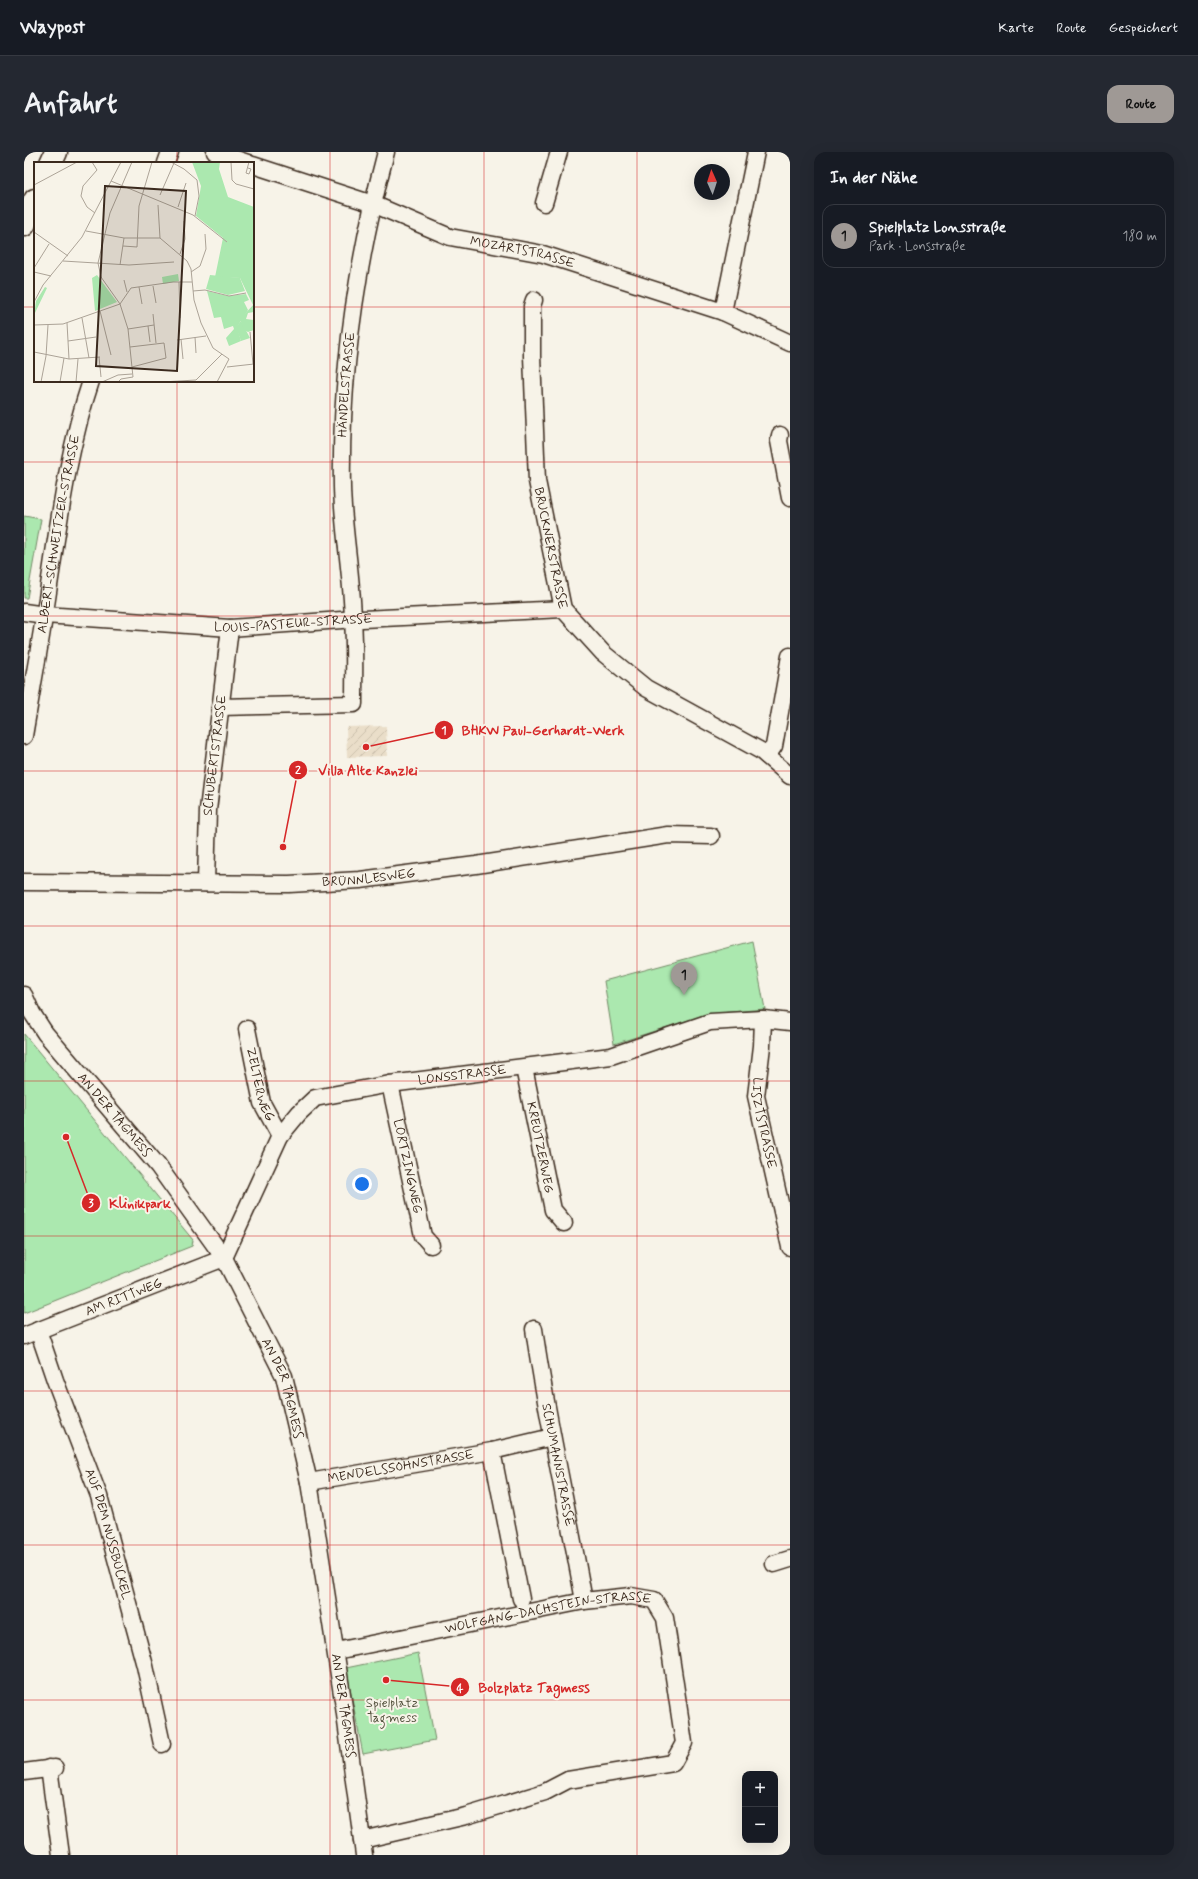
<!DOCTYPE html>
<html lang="de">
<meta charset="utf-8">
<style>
:root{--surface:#171b24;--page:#242831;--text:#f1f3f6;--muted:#9ea1a6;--line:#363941;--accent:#9f9995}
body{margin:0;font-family:Mynerve,sans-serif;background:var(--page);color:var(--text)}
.controls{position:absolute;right:12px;bottom:12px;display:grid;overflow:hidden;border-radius:8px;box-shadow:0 4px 16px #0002}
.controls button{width:36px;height:36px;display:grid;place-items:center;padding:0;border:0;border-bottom:1px solid var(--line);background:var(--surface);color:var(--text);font:20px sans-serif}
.compass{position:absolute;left:670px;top:12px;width:36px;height:36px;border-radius:50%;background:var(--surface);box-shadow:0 4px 16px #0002;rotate:357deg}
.you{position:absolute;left:338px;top:1032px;width:14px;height:14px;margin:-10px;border:3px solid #fff;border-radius:50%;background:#1a73e8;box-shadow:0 0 0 6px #1a73e833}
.badge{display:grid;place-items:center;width:26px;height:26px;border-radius:50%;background:var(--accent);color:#111;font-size:13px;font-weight:700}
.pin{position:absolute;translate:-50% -33px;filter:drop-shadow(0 1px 2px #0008)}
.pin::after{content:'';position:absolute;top:21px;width:14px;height:12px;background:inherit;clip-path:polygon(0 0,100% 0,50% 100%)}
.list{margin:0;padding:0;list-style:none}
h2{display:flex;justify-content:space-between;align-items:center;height:52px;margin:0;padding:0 16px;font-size:17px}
h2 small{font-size:13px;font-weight:400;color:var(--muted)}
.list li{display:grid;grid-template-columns:26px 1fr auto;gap:12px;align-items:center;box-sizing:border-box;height:64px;margin:0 8px 8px;padding:0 8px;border:1px solid var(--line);border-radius:12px}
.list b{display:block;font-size:15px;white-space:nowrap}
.list p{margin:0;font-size:13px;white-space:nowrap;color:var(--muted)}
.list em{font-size:13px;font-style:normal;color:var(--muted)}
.map{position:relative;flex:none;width:766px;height:1703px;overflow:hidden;border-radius:12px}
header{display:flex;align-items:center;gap:24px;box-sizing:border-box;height:56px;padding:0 20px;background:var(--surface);border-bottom:1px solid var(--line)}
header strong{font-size:19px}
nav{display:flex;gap:22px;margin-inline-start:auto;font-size:14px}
.intro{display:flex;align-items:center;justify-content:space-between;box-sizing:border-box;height:96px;padding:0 24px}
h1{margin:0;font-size:28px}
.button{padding:10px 18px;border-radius:12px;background:var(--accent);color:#111;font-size:14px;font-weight:700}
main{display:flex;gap:24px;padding:0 24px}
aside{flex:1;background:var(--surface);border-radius:12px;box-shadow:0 4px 16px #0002}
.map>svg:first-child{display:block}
.industrial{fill:url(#industrial-furrows)}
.park{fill:#abe8af;stroke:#738966}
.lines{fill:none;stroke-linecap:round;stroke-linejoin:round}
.street-casing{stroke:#3b2a1e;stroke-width:19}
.secondary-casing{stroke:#3b2a1e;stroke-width:25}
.street{stroke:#f7f3e8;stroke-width:16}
.secondary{stroke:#f7f3e8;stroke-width:22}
.grid{fill:none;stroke:#d62828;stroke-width:1;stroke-opacity:0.55}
.labels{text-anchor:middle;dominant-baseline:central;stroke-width:4;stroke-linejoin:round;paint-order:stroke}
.street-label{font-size:13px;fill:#3b2a1e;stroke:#f7f3e8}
.park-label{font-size:13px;fill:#51503b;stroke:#f7f3e8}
.inset-road{fill:none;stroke:#aca397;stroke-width:1}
.view{fill:#3b2a1e;fill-opacity:0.15;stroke:#3b2a1e;stroke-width:2}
.inset-edge{fill:none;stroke:#3b2a1e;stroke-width:2}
.leader{fill:none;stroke:#d62828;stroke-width:1.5}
.callout-dot{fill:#d62828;stroke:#f7f3e8;stroke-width:1.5}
.mark-label{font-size:12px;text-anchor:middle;font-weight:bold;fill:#fff}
.callout-label{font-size:14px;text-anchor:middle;font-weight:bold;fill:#d62828;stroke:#f7f3e8;stroke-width:4;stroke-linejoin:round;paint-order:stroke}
</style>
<header>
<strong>Waypost</strong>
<nav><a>Karte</a><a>Route</a><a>Gespeichert</a></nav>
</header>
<div class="intro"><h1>Anfahrt</h1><a class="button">Route</a></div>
<main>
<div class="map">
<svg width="766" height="1703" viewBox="0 0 766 1703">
<defs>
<pattern id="industrial-furrows" width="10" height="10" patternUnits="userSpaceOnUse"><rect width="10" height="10" fill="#eadec9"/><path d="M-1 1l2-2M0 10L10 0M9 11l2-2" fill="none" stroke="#cabfac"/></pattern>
</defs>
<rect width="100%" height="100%" fill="#f7f3e8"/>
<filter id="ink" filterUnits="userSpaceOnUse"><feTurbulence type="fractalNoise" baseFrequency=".025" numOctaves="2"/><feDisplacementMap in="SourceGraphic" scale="8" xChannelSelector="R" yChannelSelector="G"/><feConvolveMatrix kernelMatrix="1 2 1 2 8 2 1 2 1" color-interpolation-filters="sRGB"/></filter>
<g filter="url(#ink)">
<path class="industrial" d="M362,574l1,30 -40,1 -1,-30z"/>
<g class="park">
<path d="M0,364l17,3 -14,79h-3z"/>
<path d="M728,789l13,68 -57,5 -94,30 -10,-63z"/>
<path d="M0,882l169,206 -1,6 -168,67z"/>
<path d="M394,1501l17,87 -72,14 -17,-86z"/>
</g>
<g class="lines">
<defs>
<g id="street">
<path d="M191,0l33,11"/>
<path d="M142,11l4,-11"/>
<path id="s1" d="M229,13l120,39 77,33 93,17 180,58 67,31"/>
<path d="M520,51l15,-51"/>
<path id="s2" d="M510,148l-2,6v50l5,125 26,128 40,44 43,35 115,63 29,25"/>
<path d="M699,160l33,-160"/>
<path d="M756,283l-1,6 11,57"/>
<path id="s3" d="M0,460l21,3 185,13 112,-8 221,-11"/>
<path id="s4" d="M196,555l134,-3c0,-28 1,-56 -1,-84 -1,-45 -10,-89 -11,-133 -2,-112 15,-226 44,-335"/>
<path id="s5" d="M0,584c8,-48 17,-96 24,-144 11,-71 20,-143 43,-211"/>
<path d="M743,604l7,-10 16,-90"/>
<path id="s6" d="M0,730l265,2 71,-4 116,-15 192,-30 43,1"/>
<path id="s7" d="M182,731l2,-73 22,-182"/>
<path id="s8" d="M0,843l8,18 13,20 113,133 66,92 60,118 25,106 35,225 20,148"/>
<path id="s9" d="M739,867l-1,27 -6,50 34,151"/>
<path id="s10" d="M223,877l15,74 18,33"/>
<path id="s11" d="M500,916l29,142 11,13"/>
<path id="s12" d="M366,932l33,152 8,9"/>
<path id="s13" d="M200,1106l56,-122 19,-23 16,-15 75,-14 221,-28 99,-34 53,-3 27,3"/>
<path id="s14" d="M510,1177c13,91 34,181 50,272"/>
<path id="s15" d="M14,1178l17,50 44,116 46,170 17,78"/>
<path id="s16" d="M0,1184l200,-78"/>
<path d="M468,1299l29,148"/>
<path id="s17" d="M285,1330l183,-31 60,-14"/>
<path d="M750,1412l16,-5"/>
<path id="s18" d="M312,1499l248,-50 47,-5 23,4 11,18 19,125 -11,20 -105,17 -23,12 -79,24 -104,24"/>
<path d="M25,1616l12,87"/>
<path d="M0,1620l31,-4"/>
</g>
<g id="secondary">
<path d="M27,11l5,-11"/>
<path d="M0,73l11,-25"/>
</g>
</defs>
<use href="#street" class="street-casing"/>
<use href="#secondary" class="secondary-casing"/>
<use href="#street" class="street"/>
<use href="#secondary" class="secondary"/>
</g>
</g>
<path class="grid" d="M153,0v11M306,0v1703M460,0v1703M613,0v1703M0,155h11M229,155h537M153,229v1474M0,310h766M0,464h766M0,619h766M0,774h766M0,929h766M0,1084h766M0,1239h766M0,1393h766M0,1548h766"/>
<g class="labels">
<g class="street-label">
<text stroke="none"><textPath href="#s1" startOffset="284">MOZARTSTRASSE</textPath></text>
<text stroke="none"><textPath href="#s4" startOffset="454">HÄNDELSTRASSE</textPath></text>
<text stroke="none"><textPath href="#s5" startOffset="205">ALBERT-SCHWEITZER-STRASSE</textPath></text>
<text stroke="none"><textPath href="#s2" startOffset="250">BRUCKNERSTRASSE</textPath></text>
<text stroke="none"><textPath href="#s3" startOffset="270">LOUIS-PASTEUR-STRASSE</textPath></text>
<text stroke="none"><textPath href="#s7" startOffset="128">SCHUBERTSTRASSE</textPath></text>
<text stroke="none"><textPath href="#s6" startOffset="345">BRÜNNLESWEG</textPath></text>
<text stroke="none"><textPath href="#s13" startOffset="335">LONSSTRASSE</textPath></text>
<text stroke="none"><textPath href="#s10" startOffset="57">ZELTERWEG</textPath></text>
<text stroke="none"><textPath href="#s8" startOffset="151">AN DER TAGMESS</textPath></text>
<text stroke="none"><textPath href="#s9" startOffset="105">LISZTSTRASSE</textPath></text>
<text stroke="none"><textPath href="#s11" startOffset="81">KREUTZERWEG</textPath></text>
<text stroke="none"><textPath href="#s12" startOffset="84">LORTZINGWEG</textPath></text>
<text stroke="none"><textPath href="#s16" startOffset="107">AM RITTWEG</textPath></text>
<text stroke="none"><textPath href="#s8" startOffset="475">AN DER TAGMESS</textPath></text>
<text stroke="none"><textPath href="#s14" startOffset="138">SCHUMANNSTRASSE</textPath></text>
<text stroke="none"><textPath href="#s17" startOffset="93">MENDELSSOHNSTRASSE</textPath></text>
<text stroke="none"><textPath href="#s15" startOffset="216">AUF DEM NUSSBUCKEL</textPath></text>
<text stroke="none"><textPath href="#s18" startOffset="216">WOLFGANG-DACHSTEIN-STRASSE</textPath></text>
<text stroke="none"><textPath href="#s8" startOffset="799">AN DER TAGMESS</textPath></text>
</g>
<g class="park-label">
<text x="368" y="1551">Spielplatz<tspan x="368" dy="15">Tagmess</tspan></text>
</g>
</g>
<g transform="translate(10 10)">
<rect width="220" height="220" fill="#f7f3e8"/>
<path d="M158,0h28l-1,7 9,28 26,10 -1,98 -13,-27 -25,-1 8,-39 -27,-22 5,-30zM11,125l2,1 -13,27 2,-14zM207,159l9,17 -9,3 -5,-14z" fill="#abe8af"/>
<path d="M220,142v8l-6,1 -2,6 8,1v10l-6,2 -4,-2 -4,-11z" fill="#abe8af"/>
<path d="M144,112l1,7 -16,3 -1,-7zM63,113l20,27 -22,9 -3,-33z" fill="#abe8af"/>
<path d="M176,113l30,3 5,13 -17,4 -22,-6zM173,129l21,5 18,-2 3,6 -5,2 4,8 -11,17 4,14 -12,5 -3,-8 8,-9 -1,-3 -9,3 -3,-12 -7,1z" fill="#abe8af"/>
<path class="inset-road" d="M58,0l5,8 -14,16 -2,10 6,11 8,6M137,0l13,7 13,11 2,16 -4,20M197,0l1,18 4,4 18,5M214,6l3,1 -2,5 -3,-1 3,-11M77,19l82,34 34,27M0,23l43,-23M126,33l14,-32M124,43l2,33 27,23 4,8 3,31 7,23 12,25 16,11 -12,23M144,45l8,-24M52,69l38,7h36M0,70l34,24M89,84l14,1 2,-41 13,-44M146,92l5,-15 -1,-18M29,99l66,4 45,-3M86,103l4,-27M0,106l15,-24M0,110l17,4M157,110l9,-6 6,-17 -1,-15M90,118l3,12M145,120l1,36M119,124l3,17M105,125l3,17M159,129l12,-1 24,6 17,-3M0,140l9,-17 39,-48 39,-75M86,142l11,-16 42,-6h19M66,149l11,44M119,152l3,29M48,156l7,40M33,161l2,36M0,163l29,-1 57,-20M114,164l2,16M94,167l26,-4M216,170l3,32M161,175l1,16M147,177l2,20M143,178l29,-4M34,179l28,-4M96,185l34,-4 2,15 -34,9M0,190l35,7 31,-2M65,195l2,20M193,205l27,-3M7,220l5,-26 2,-31M26,220l4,-24M42,220l2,-23M68,220l16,-7 14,-1M84,220l3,-3 12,-2 -5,-48 -8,-25 -19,-27 -3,-14 12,-50 22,-51M128,220l34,-2 26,-26"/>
<path class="view" d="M71,24l81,5 -9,180 -81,-5z"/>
<rect width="220" height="220" class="inset-edge"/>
</g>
<path class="leader" d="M342 595L420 578M259 695L274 618M42 985L67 1051M362 1528L436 1535"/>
<g class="callout-dot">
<circle cx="342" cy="595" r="4"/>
<circle cx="259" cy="695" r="4"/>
<circle cx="42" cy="985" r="4"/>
<circle cx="362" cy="1528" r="4"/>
<circle cx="420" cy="578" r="10"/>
<circle cx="274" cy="618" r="10"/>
<circle cx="67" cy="1051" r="10"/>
<circle cx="436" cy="1535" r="10"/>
</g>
<g class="mark-label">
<text x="420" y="582">1</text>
<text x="274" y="622">2</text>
<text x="67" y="1055">3</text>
<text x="436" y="1540">4</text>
</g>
<g class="callout-label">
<text x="519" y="583">BHKW Paul-Gerhardt-Werk</text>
<text x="344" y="623">Villa Alte Kanzlei</text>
<text x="116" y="1056">Klinikpark</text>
<text x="510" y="1540">Bolzplatz Tagmess</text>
</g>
</svg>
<div class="controls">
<button>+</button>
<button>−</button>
</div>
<svg class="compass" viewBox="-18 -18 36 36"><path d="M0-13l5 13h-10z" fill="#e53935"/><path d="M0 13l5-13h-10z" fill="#9ea1a6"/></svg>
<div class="you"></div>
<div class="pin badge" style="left:660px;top:843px">1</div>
</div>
<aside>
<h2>In der Nähe<small></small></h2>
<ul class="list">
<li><span class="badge">1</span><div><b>Spielplatz Lonsstraße</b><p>Park · Lonsstraße</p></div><em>180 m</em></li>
</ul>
</aside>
</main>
